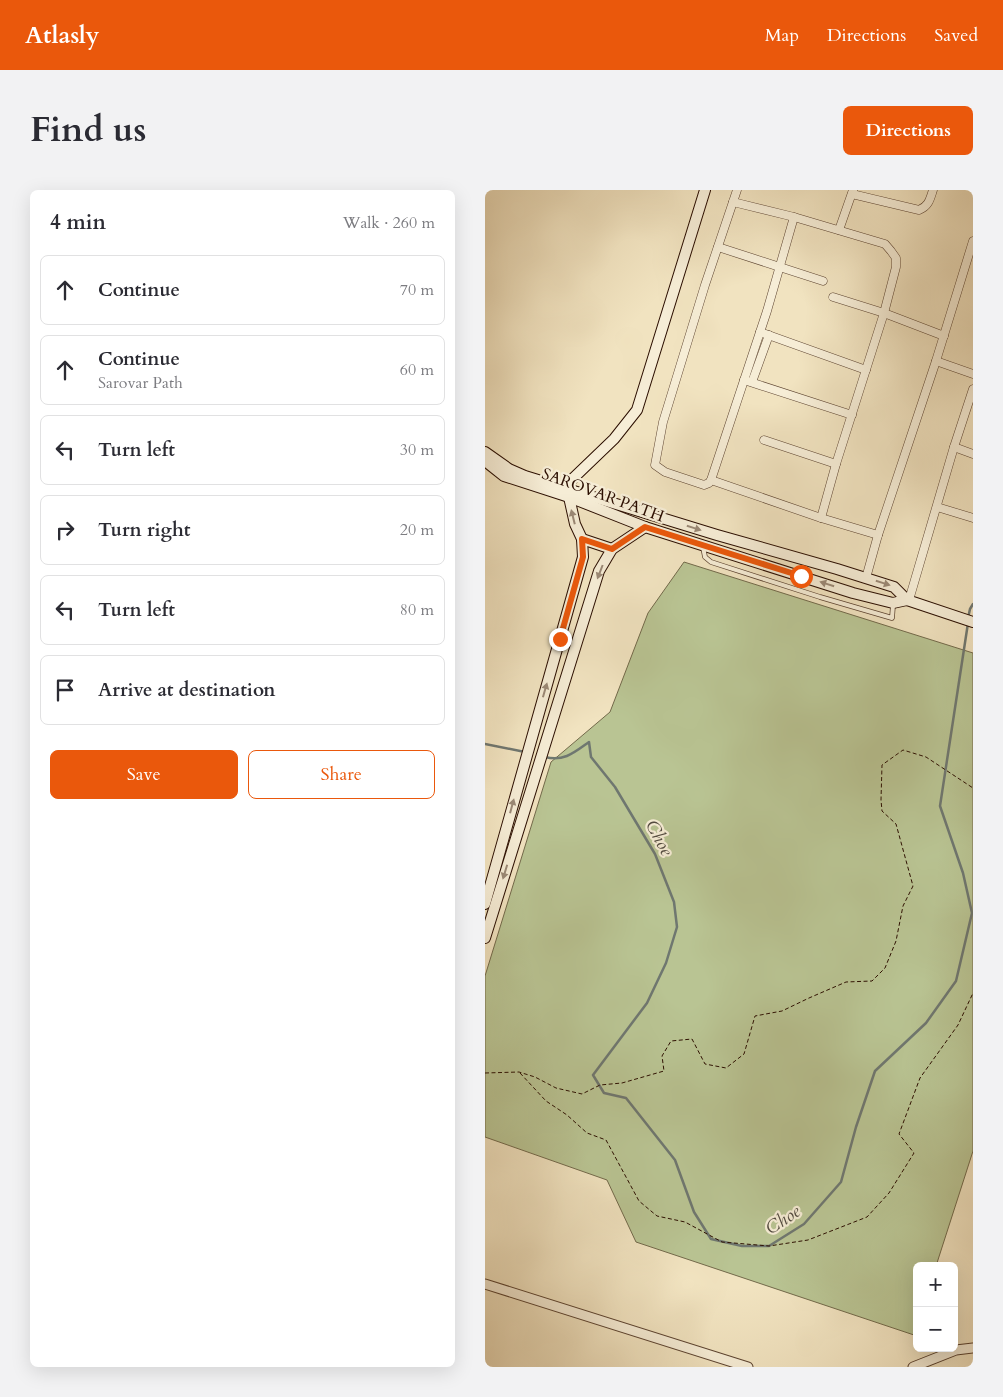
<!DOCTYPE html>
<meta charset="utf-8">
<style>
:root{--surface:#fff;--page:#f2f2f3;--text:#2b2b33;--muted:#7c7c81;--line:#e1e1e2;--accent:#ea580c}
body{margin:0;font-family:Cardo,serif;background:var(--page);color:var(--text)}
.controls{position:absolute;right:15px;bottom:15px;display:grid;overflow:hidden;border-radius:8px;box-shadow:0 5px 20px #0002}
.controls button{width:45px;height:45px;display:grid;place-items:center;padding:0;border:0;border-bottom:1px solid var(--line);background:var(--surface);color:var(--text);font:25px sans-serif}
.stop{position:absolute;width:15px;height:15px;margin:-11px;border:4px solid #ea580c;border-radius:50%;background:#fff}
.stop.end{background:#ea580c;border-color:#fff;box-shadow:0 1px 5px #0008}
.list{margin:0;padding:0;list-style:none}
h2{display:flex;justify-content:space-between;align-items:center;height:65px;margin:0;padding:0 20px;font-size:21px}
h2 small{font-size:16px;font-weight:400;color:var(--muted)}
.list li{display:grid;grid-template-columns:32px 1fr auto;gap:15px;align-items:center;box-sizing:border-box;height:70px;margin:0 10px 10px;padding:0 10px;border:1px solid var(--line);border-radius:8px}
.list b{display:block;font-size:19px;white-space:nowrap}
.list p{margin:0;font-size:16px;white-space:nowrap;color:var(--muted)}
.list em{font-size:16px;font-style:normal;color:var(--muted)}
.actions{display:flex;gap:10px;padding:15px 20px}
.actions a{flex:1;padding:11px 0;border:1px solid var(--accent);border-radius:8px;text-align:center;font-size:18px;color:var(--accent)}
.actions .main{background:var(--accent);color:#fff}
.icon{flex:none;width:28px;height:28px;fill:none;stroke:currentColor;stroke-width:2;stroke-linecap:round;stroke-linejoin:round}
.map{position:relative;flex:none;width:488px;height:1177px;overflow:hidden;border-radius:8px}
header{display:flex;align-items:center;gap:30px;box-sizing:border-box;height:70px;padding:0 25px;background:var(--accent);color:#fff}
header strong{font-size:24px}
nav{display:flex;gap:28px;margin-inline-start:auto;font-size:18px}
.intro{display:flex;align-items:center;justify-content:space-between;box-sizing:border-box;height:120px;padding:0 30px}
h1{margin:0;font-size:35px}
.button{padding:12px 22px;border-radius:8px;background:var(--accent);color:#fff;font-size:18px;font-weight:700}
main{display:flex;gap:30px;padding:0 30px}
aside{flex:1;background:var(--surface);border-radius:8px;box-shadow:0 5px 20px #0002}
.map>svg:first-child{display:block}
.park{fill:#b9c493;stroke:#72694a}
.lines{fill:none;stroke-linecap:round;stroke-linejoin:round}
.stream{stroke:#6f7770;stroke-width:2.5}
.service-casing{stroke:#5c4330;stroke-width:5.5}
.minor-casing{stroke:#5c4330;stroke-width:9}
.tertiary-casing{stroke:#5c4330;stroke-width:11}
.secondary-casing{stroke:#2b0e00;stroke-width:12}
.path{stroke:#2b0e00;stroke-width:1;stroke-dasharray:4 2.5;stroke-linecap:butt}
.service{stroke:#f6edd6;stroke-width:4}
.minor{stroke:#f6edd6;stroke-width:8}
.tertiary{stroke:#f6edd6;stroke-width:9}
.secondary{stroke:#f6edd6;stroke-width:10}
.oneway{fill:#9b8976}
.route{stroke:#ea580c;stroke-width:6}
.labels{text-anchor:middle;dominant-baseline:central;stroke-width:4.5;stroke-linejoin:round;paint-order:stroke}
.street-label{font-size:16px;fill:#2b0e00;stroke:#f6edd6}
.water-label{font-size:18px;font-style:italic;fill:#534b41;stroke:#f6edd6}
</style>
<header>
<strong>Atlasly</strong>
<nav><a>Map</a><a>Directions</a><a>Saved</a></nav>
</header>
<div class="intro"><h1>Find us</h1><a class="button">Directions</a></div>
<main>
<aside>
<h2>4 min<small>Walk · 260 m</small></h2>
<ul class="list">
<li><svg class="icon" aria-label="ahead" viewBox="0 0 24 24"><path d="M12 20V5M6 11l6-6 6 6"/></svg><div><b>Continue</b></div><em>70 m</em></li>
<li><svg class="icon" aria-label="ahead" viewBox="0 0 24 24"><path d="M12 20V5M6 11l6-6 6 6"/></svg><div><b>Continue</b><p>Sarovar Path</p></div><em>60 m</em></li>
<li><svg class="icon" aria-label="left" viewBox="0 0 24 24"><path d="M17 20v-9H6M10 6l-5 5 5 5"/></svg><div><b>Turn left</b></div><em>30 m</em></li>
<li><svg class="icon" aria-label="right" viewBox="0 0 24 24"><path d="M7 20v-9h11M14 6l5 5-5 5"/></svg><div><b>Turn right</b></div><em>20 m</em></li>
<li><svg class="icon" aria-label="left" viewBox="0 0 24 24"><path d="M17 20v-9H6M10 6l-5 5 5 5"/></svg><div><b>Turn left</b></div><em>80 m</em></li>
<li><svg class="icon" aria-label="arrive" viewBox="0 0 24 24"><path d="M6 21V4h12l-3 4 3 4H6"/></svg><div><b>Arrive at destination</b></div></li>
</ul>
<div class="actions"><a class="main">Save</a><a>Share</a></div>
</aside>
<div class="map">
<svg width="488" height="1177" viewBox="0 0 488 1177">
<rect width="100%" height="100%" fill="#f1e3c0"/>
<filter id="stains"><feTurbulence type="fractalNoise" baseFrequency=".004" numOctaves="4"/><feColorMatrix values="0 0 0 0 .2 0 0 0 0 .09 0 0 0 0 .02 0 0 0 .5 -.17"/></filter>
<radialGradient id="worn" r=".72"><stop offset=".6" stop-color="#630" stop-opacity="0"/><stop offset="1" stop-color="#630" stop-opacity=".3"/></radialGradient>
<path class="park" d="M199,372l289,91v498l-37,115h-19v61l-3,8 -278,-93 -29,-62 -122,-43v-161l66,-214 59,-50 38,-99z"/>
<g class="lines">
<g class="stream">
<path d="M483,428l2,-9 3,-5"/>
<path d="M0,554l40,8"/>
<path d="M60,567c19,5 30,-5 44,-15l2,15 24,30 40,67 19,48 3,25 -11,36 -19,40 -54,72 11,18 22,5 49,62 19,52 17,27 31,7h27l35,-22 37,-42 15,-55 19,-56 51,-48 30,-42 16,-68 -9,-40 -23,-67 28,-183"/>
</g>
<defs>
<path id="service" d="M218,357l2,10 6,5 109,35 72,21 1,-13"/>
<g id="minor">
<path d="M252,0l-32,95 -42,137 -8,43 10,7 39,13 5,-2 2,-3 56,-169 27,-94"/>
<path d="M367,4l67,16c10,-4 11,-11 14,-20"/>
<path d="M248,12l61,15 91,27 6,7 5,7v9l-12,46 -48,151 -15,54"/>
<path d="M354,40l14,-40"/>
<path d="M233,57l105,34"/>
<path d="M348,107l51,16 60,23"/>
<path d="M275,142l106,38"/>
<path d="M451,171l37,13"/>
<path d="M259,190l108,35"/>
<path d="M267,192l17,-47"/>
<path d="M279,250l72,24"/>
<path d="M469,257l19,7"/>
<path d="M226,290l110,38 57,17"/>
<path d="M452,317l36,11"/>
<path d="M381,388l12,-43 58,-174 37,-120"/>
<path d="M424,410l45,-153 19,-58"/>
</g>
<g id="tertiary">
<path d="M0,1094l263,83"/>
<path d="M428,1177l43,-17 17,-2"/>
</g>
<g id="secondary">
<path d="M0,262l24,17 16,7 192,59 120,34 57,18 13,13 66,22"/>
<path d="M0,271l19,15 65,21 76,30 208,66 40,10 14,-3"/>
<path d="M78,298l51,-49 23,-29 68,-220"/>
<path d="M97,349l30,10"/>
<path d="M0,714l98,-347 -1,-18 -7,-15 -6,-27"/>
<path d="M0,748l114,-367 13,-22 33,-22"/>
</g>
</defs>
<use href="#service" class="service-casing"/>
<use href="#minor" class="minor-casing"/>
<use href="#tertiary" class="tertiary-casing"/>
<use href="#secondary" class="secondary-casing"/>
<g class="path">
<path d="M0,883l34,-1 16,5 21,11 26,6 18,-9 22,-2 42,-12 -2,-15 9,-15 21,-2 13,25 21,4 18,-14 11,-38 27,-5 27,-13 37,-16 26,-1 13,-13 11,-27 7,-35 10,-20 -17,-62 -14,-13 -1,-11 1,-35 21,-15 23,7 47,31"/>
<path d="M35,883l26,28 21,14 20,18 19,7 33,61 18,15 28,6 37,20 47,4 39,-6 59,-23 22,-24 25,-40 -15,-19 21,-56 38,-53 15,-32"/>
</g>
<use href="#service" class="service"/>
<use href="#minor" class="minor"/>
<use href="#tertiary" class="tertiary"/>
<use href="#secondary" class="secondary"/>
</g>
<defs><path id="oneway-solid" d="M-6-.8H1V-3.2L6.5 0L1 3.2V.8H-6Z" transform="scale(1.25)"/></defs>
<g class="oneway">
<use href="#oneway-solid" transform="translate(88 327) rotate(-104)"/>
<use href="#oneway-solid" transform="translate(209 338) rotate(17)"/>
<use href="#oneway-solid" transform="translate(115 382) rotate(111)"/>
<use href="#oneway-solid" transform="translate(398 393) rotate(17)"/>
<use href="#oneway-solid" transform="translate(342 394) rotate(-162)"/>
<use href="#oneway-solid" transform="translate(60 500) rotate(-74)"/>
<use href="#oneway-solid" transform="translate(27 616) rotate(-75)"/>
<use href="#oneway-solid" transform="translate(20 682) rotate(107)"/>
</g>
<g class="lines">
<path class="route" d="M75,449l23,-82 -1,-18 30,10 33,-22 156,49"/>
</g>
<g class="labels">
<g class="street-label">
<text transform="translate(118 305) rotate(20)">SAROVAR PATH</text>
</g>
<g class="water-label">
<text transform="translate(174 648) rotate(62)">Choe</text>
<text transform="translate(298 1030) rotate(-34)">Choe</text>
</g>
</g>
<rect width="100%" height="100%" filter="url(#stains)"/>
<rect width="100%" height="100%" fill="url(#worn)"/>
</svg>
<div class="controls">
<button>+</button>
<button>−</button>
</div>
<div class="stop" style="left:316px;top:386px"></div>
<div class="stop end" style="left:75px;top:449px"></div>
</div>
</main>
